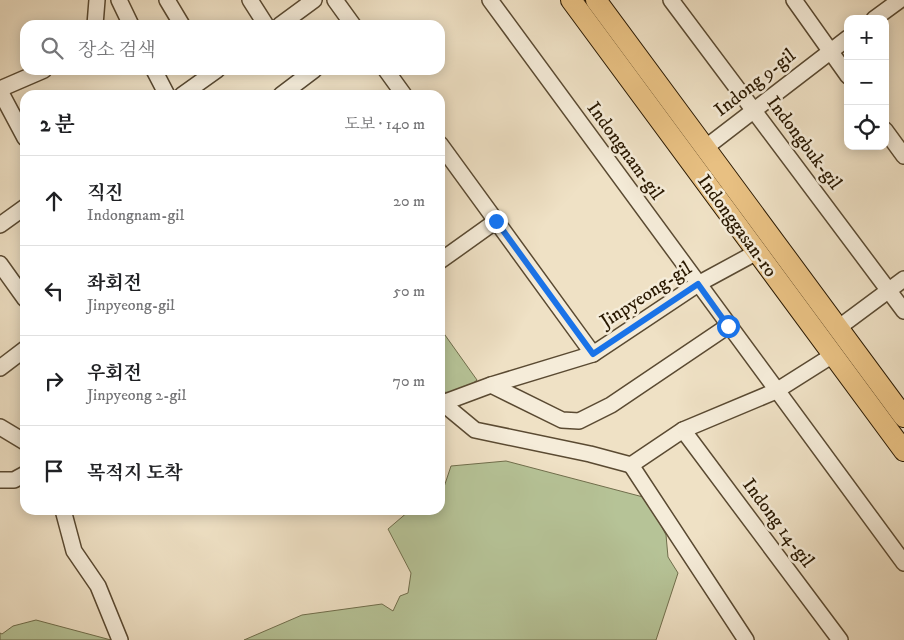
<!DOCTYPE html>
<html lang="ko">
<meta charset="utf-8">
<style>
:root{--surface:#fff;--page:#f6f6f6;--text:#202124;--muted:#757577;--line:#e0e0e0}
body{margin:0;font-family:"IM FELL DW Pica","Noto Serif KR",serif;background:var(--page);color:var(--text)}
.controls{position:absolute;right:15px;top:15px;display:grid;overflow:hidden;border-radius:10px;box-shadow:0 2px 12px #0003}
.controls button{width:45px;height:45px;display:grid;place-items:center;padding:0;border:0;border-bottom:1px solid var(--line);background:var(--surface);color:var(--text);font:25px sans-serif}
.stop{position:absolute;width:15px;height:15px;margin:-11px;border:4px solid #1a73e8;border-radius:50%;background:#fff}
.stop.end{background:#1a73e8;border-color:#fff;box-shadow:0 1px 5px #0008}
.list{margin:0;padding:0;list-style:none}
h2{display:flex;justify-content:space-between;align-items:center;height:65px;margin:0;padding:0 20px;font-size:21px}
h2 small{font-size:16px;font-weight:400;color:var(--muted)}
.list li{display:grid;grid-template-columns:32px 1fr auto;gap:15px;align-items:center;box-sizing:border-box;height:90px;padding:0 20px;border-top:1px solid var(--line)}
.list b{display:block;font-size:19px;white-space:nowrap}
.list p{margin:0;font-size:16px;white-space:nowrap;color:var(--muted)}
.list em{font-size:16px;font-style:normal;color:var(--muted)}
.icon{flex:none;width:28px;height:28px;fill:none;stroke:currentColor;stroke-width:2;stroke-linecap:round;stroke-linejoin:round}
.map{position:relative;flex:none;width:904px;height:640px;overflow:hidden}
.search{position:absolute;background:var(--surface);box-shadow:0 2px 12px #0003;left:20px;top:20px;width:425px;height:55px;display:flex;align-items:center;gap:12px;box-sizing:border-box;padding:0 18px;border-radius:15px;color:var(--muted);font-size:19px}
.panel{position:absolute;background:var(--surface);box-shadow:0 2px 12px #0003;left:20px;top:90px;width:425px;height:425px;border-radius:15px}
.map>svg:first-child{display:block}
.green{fill:#b6c397;stroke:#706e4c}
.lines{fill:none;stroke-linecap:round;stroke-linejoin:round}
.minor-casing{stroke:#5a4a32;stroke-width:18}
.major-casing{stroke:#291801;stroke-width:22}
.minor{stroke:#f5ecd9;stroke-width:15}
.major{stroke:#e8c082;stroke-width:20}
.route{stroke:#1a73e8;stroke-width:6}
.labels{text-anchor:middle;dominant-baseline:central;stroke-width:5;stroke-linejoin:round;paint-order:stroke}
.street-label{font-size:19px;fill:#291801;stroke:#f5ecd9}
</style>
<div class="map">
<svg width="904" height="640" viewBox="0 0 904 640">
<rect width="100%" height="100%" fill="#efe1c5"/>
<filter id="stains"><feTurbulence type="fractalNoise" baseFrequency=".004" numOctaves="4"/><feColorMatrix values="0 0 0 0 .2 0 0 0 0 .09 0 0 0 0 .02 0 0 0 .5 -.17"/></filter>
<radialGradient id="worn" r=".72"><stop offset=".6" stop-color="#630" stop-opacity="0"/><stop offset="1" stop-color="#630" stop-opacity=".3"/></radialGradient>
<g class="green">
<path d="M440,328l37,52 -16,13 -21,-1z"/>
<path d="M506,461l141,37 19,37 2,22 10,16 -22,67h-412l58,-25 80,-11 11,7 7,-15 8,-3 3,-20 -23,-44 21,-18 31,-1v-11l11,-33z"/>
<path d="M36,620l75,20h-111v-7l2,1 11,-8z"/>
</g>
<g class="lines">
<defs>
<g id="minor">
<path d="M119,0l12,25"/>
<path d="M167,0l15,25"/>
<path d="M250,0l16,25"/>
<path d="M335,0l18,25"/>
<path d="M490,0l414,563"/>
<path d="M671,0l233,311"/>
<path d="M794,0l54,76"/>
<path d="M874,19l26,-19"/>
<path d="M95,25l2,-25"/>
<path d="M280,25l34,-25"/>
<path d="M154,70l13,25"/>
<path d="M386,70l18,25"/>
<path d="M0,89l44,-19"/>
<path d="M0,91l25,47"/>
<path d="M182,95l35,-25"/>
<path d="M281,95l33,-25"/>
<path d="M885,130l19,26"/>
<path d="M440,144l153,210"/>
<path d="M705,148l143,-110"/>
<path d="M0,225l25,-18"/>
<path d="M440,261l56,-40"/>
<path d="M0,264l25,35"/>
<path d="M838,328l66,-49"/>
<path d="M0,368l25,-19"/>
<path d="M491,385l71,35 17,1 32,-16 117,-79"/>
<path d="M440,401l35,29 115,24 41,11 52,-35 93,-39 57,-36"/>
<path d="M440,404l51,-19 102,-31 105,-70 59,-32"/>
<path d="M0,427l25,15"/>
<path d="M683,430l157,210"/>
<path d="M631,465l115,175"/>
<path d="M0,480h14l11,-6"/>
<path d="M63,510l11,41 24,35 22,54"/>
</g>
<g id="major">
<path d="M571,0l333,451"/>
<path d="M596,0l308,417"/>
</g>
</defs>
<use href="#minor" class="minor-casing"/>
<use href="#major" class="major-casing"/>
<use href="#minor" class="minor"/>
<use href="#major" class="major"/>
</g>
<g class="lines">
<path class="route" d="M496,221l97,133 105,-70 30,42"/>
</g>
<g class="labels">
<g class="street-label">
<text transform="translate(755 83) rotate(-38)">Indong 9-gil</text>
<text transform="translate(804 143) rotate(53)">Indongbuk-gil</text>
<text transform="translate(625 151) rotate(54)">Indongnam-gil</text>
<text transform="translate(737 226) rotate(54)">Indonggasan-ro</text>
<text transform="translate(646 295) rotate(-33)">Jinpyeong-gil</text>
<text transform="translate(778 523) rotate(53)">Indong 14-gil</text>
</g>
</g>
<rect width="100%" height="100%" filter="url(#stains)"/>
<rect width="100%" height="100%" fill="url(#worn)"/>
</svg>
<div class="controls">
<button>+</button>
<button>−</button>
<button><svg class="icon" aria-label="locate" viewBox="0 0 24 24"><circle cx="12" cy="12" r="6"/><path d="M12 2v4M12 18v4M2 12h4M18 12h4"/></svg></button>
</div>
<div class="stop" style="left:728px;top:326px"></div>
<div class="stop end" style="left:496px;top:221px"></div>
<div class="search"><svg class="icon" aria-label="search" viewBox="0 0 24 24"><circle cx="10" cy="10" r="6"/><path d="M15 15l6 6"/></svg>장소 검색</div>
<section class="panel">
<h2>2 분<small>도보 · 140 m</small></h2>
<ul class="list">
<li><svg class="icon" aria-label="ahead" viewBox="0 0 24 24"><path d="M12 20V5M6 11l6-6 6 6"/></svg><div><b>직진</b><p>Indongnam-gil</p></div><em>20 m</em></li>
<li><svg class="icon" aria-label="left" viewBox="0 0 24 24"><path d="M17 20v-9H6M10 6l-5 5 5 5"/></svg><div><b>좌회전</b><p>Jinpyeong-gil</p></div><em>50 m</em></li>
<li><svg class="icon" aria-label="right" viewBox="0 0 24 24"><path d="M7 20v-9h11M14 6l5 5-5 5"/></svg><div><b>우회전</b><p>Jinpyeong 2-gil</p></div><em>70 m</em></li>
<li><svg class="icon" aria-label="arrive" viewBox="0 0 24 24"><path d="M6 21V4h12l-3 4 3 4H6"/></svg><div><b>목적지 도착</b></div></li>
</ul>
</section>
</div>
